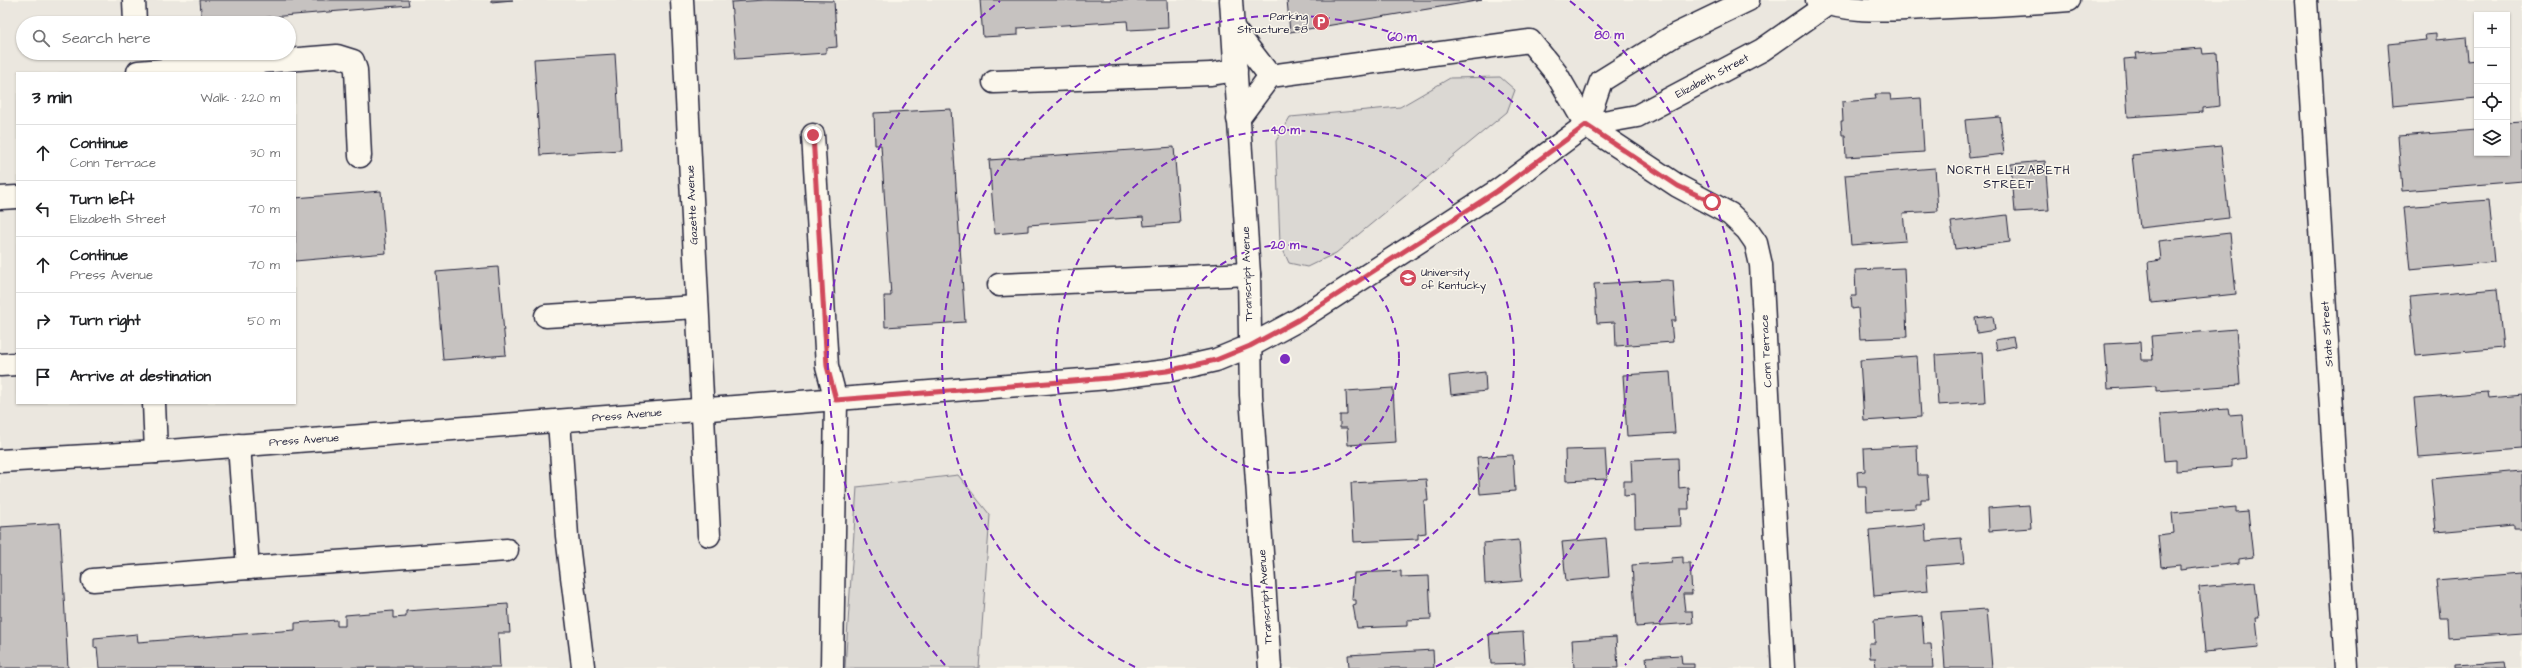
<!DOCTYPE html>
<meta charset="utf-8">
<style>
:root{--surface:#fff;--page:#f2f2f2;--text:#202124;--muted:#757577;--line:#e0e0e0}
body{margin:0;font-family:"Architects Daughter",sans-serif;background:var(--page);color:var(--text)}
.controls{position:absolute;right:12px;top:12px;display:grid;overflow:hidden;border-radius:0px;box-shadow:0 1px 3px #0004}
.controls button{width:36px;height:36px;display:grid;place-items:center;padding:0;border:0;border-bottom:1px solid var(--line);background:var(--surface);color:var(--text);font:20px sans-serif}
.stop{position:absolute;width:12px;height:12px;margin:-9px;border:3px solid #d1495b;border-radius:50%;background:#fff}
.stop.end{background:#d1495b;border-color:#fff;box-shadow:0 1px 4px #0008}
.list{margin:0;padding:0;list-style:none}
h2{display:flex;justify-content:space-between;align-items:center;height:52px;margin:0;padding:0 16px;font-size:17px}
h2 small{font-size:13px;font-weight:400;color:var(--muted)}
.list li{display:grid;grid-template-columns:26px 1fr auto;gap:12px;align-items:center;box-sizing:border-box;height:56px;padding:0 16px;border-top:1px solid var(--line)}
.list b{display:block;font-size:15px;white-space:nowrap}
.list p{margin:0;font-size:13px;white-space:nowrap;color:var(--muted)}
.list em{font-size:13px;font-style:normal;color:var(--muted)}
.icon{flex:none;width:22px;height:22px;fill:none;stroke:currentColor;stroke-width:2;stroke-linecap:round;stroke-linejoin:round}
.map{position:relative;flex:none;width:2522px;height:668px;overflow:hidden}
.search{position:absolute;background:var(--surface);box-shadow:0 1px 3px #0004;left:16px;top:16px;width:280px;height:44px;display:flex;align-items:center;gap:10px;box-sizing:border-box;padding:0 14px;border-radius:22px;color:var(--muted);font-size:15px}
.panel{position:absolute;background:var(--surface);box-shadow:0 1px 3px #0004;left:16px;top:72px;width:280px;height:332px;border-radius:0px}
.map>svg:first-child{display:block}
.built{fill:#ebe7df;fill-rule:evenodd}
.green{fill:#dbd8d3;stroke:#7e7d87}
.building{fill:#c6c2c0;stroke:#22223b}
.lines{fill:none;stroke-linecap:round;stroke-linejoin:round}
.minor-casing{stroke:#22223b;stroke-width:25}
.minor{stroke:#fbf7ec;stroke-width:22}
.route{stroke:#d1495b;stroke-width:5}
.ring{fill:none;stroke:#7b2cbf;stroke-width:2;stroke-dasharray:7 5}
.labels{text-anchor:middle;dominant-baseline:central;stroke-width:3;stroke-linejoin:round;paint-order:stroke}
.poi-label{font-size:11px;fill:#22223b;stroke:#fbf7ec;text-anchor:end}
.street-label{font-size:11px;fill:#22223b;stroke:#fbf7ec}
.neighbourhood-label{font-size:12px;letter-spacing:1px;fill:#22223b;stroke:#fbf7ec}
.centre{fill:#7b2cbf;stroke:#fbf7ec;stroke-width:2}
.ring-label{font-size:12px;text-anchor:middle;font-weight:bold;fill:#7b2cbf;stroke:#fbf7ec;stroke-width:3;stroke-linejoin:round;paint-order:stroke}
</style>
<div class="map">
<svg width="2522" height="668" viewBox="0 0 2522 668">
<rect width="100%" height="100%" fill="#fbf7ec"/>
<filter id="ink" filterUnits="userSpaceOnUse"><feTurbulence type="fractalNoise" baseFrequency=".025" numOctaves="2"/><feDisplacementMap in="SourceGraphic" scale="8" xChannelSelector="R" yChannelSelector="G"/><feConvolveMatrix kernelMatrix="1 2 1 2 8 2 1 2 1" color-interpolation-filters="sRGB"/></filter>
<g filter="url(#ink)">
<path class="built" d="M0,0h2522v668h-2522zM2477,15h30v138h-30zM23,23h266v30h-266zM17,73h278v330h-278z"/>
<g class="green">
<path d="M1500,77l15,13 -8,22 -171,141 -29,14 -18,-4 -9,-20 -4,-102 14,-24 110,-10 50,-29z"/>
<path d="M958,475l32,40 -11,153h-134l12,-181z"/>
</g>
<g class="building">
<path d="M200,0h208l1,5 -207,18z"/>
<path d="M491,0h22l-22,2z"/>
<path d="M766,0l68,1 3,46 -11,1v5l-90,6 -5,-57z"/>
<path d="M980,0h187l1,28 -40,2 -1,-9 -109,7v7l-35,2z"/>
<path d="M1287,0h195l-192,32z"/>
<path d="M2436,34v6l30,-3 2,24 9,-1v38l-84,8 -5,-62 38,-4 -1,-5z"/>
<path d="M2202,48l1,6 14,-1 3,53 -17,2v4l-75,5 -4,-58 13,-1 -1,-5z"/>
<path d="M615,54l6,96 -81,5 -6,-96z"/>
<path d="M1875,94h15l1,6 30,-2 3,54 -78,5 -1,-22h-3l-1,-14h2l-1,-19 34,-3z"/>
<path d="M951,109l14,213 -80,5 -1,-31h7l-10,-151h-6l-1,-32z"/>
<path d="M2000,117l4,37 -35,4 -4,-38z"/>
<path d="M2522,122v59l-120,10 -4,-55 79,-6v23h30v-30z"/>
<path d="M2221,146l8,72 -89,10 -8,-73z"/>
<path d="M1174,147l6,76 -36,3 -1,-9 -115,8v6l-33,3 -6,-74z"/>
<path d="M2045,161l4,49 -34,2 -4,-48z"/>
<path d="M1935,168l3,43 -35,2 3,28 -55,4 -6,-70z"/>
<path d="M381,191l5,62 -91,8v-63z"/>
<path d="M2488,200l6,62 -84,8 -6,-63z"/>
<path d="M2007,215l3,27 -55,7 -4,-27z"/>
<path d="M2230,233l6,61 -84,9 -4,-41 13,-2 -2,-19z"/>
<path d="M498,267l8,88 -63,5 -7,-88z"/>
<path d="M1904,268l3,69 -47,2 -2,-31 -6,1 -1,-13h5l-1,-26z"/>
<path d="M1667,280l6,1 3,40h-5l2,21 -57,4 -1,-24 -18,1 -3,-39z"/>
<path d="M2497,289l6,59 -87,8 -6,-59z"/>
<path d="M1993,316l2,14 -18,3 -2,-15z"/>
<path d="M2236,329l4,56 -84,6v-5l-48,3 -3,-45 35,-2 1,18h12l-2,-24z"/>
<path d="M2013,337l2,9 -18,4 -2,-10z"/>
<path d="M1982,352l3,50 -47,3 -3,-50z"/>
<path d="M1917,356l4,61 -57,4 -4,-61z"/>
<path d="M1485,372l1,19 -35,4 -2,-19z"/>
<path d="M1670,372l5,61 -48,3 -4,-61z"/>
<path d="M1393,388l3,54 -48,3 -1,-17h-7v-13h7l-1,-24z"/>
<path d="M2488,392l1,6 33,-3v54l-103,8 -5,-59z"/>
<path d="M2228,409l1,6 13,-1 4,44 -14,2v7l-56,4v-11l-12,1 -4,-47z"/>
<path d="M1917,445l1,30h9l2,24h-8v4h-5v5l-49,3 -1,-24h-8l-1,-15 8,-1 -1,-23z"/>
<path d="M1605,449l2,30 -41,2 -1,-31z"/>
<path d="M1513,455l2,36 -35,3 -3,-37z"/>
<path d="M1678,458l1,30 9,-1 1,22h-9l1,17 -46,2 -1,-33 -10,1v-15h8l-1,-21z"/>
<path d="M2522,471v58h-8v-4l-78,7 -5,-53z"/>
<path d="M1426,479l2,22h-4l2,32 -8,1v5l-64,3 -3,-59z"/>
<path d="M2029,505l2,23 -42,3 -1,-23z"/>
<path d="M2236,507v5l12,-1 5,46 -14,2v4l-59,7v-5l-19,2 -3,-32 16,-2 -2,-20z"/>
<path d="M60,523l8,145h-68v-141z"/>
<path d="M1925,525l1,16 35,-3 3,25 -38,3 2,25 -54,5 -5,-66z"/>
<path d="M1606,538l3,39 -43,4 -4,-39z"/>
<path d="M1519,540l3,41 -37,3 -2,-41z"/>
<path d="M1683,557v6h7l2,31h-9l2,17h7l1,12 -57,4 -4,-62 40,-3 -1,-4z"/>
<path d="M1401,571v6l28,-1 2,43 -24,1v6l-50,2 -4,-23 3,-1v-4h-4l2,-27z"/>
<path d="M2522,573v60l-74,5 -1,-20h-7l-4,-38z"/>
<path d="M2255,582l4,36h-3l3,29 -54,5 -6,-65z"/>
<path d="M508,604l2,29h-12l2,34 -401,1 -2,-21 -3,1v-10l43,-4 1,8 157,-12v-7l42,-3v6h8v-11l48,-4v7l13,-1v-6z"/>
<path d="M1987,609l5,59h-47l-4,-56z"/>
<path d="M1922,616l2,28h7l2,24h-57l-1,-10h-5l-1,-15h6l-1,-23z"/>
<path d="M1523,632l2,31 -34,1 -2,-30z"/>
<path d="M1616,637l2,31h-44l-2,-28z"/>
<path d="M1433,650l1,18h-85l-1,-13z"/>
<path d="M1681,655l1,9h12v4h-47l-1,-11z"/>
<path d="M2505,662l1,6h-51v-3z"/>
</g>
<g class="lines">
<defs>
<g id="minor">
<path d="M134,0l1,23"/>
<path d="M682,0l27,535"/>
<path d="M1231,0l18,274 2,121 19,273"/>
<path d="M1817,0c35,14 75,9 112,8 47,-2 93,-4 140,-8"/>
<path d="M2306,0l41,668"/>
<path d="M1233,28l37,48"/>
<path d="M138,72l199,-16 16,5 3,9 4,86"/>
<path d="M994,82l217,-8 25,-4"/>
<path d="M1238,119l32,-43 260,-35 26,32 30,52 92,61 52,28 17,16 9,13 5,22 22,403"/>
<path d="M1586,125l15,-44 74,-46 73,-35"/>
<path d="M813,135l14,231 9,34 -4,268"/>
<path d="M0,198l17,-1"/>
<path d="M999,285l250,-11"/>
<path d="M546,316l151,-9"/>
<path d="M0,365l17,-1"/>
<path d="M154,403l2,49"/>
<path d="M559,421l8,115 16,130"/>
<path d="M0,461l156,-9 953,-74 58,-7 49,-11 34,-14 48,-26 199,-129 89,-66 51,-9 125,-66 66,-46"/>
<path d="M248,568l259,-18"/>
<path d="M93,580l155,-12 -9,-123"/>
</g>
</defs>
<use href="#minor" class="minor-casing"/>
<use href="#minor" class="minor"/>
</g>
</g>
<g class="lines" filter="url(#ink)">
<path class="route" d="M813,135l14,231 9,34 273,-22 58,-7 49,-11 34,-14 48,-26 199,-129 89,-66 92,61 34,16"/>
</g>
<g class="ring">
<circle cx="1285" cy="359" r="114"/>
<circle cx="1285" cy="359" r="229"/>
<path d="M1135 667A343 343 0 1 1 1435 667"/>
<path d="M945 665A458 458 0 0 1 1000 1M1570 1A458 458 0 0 1 1625 665"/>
</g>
<defs>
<symbol id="parking-disc" viewBox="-11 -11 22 22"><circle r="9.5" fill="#d1495b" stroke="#fbf7ec"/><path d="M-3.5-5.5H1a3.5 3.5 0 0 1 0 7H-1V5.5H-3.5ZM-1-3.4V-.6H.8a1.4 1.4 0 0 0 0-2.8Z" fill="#fff"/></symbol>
<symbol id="university-disc" viewBox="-11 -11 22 22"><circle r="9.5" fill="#d1495b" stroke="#fbf7ec"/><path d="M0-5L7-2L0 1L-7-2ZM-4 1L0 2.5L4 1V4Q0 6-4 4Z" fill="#fff"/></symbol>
</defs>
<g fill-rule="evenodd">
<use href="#parking-disc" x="1311" y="12" width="20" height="20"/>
<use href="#university-disc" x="1398" y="268" width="20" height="20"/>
</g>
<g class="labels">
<g class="poi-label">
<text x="1308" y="16">Parking<tspan x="1308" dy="13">Structure #8</tspan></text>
<text x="1421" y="272" text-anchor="start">University<tspan x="1421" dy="13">of Kentucky</tspan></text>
</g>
<g class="street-label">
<text transform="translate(1712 76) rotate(-28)">Elizabeth Street</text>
<text transform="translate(692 205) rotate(-93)">Gazette Avenue</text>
<text transform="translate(1247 274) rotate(-92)">Transcript Avenue</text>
<text transform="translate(2327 334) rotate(-94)">State Street</text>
<text transform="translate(1766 351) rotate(-93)">Conn Terrace</text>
<text transform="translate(627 415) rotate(-5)">Press Avenue</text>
<text transform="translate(304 440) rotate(-4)">Press Avenue</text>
<text transform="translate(1265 597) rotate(-94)">Transcript Avenue</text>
</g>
<g class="neighbourhood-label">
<text x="2009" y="170">NORTH ELIZABETH<tspan x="2009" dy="14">STREET</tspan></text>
</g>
</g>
<circle cx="1285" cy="359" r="6" class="centre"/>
<g class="ring-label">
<text x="1609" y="39">80 m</text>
<text x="1402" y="41">60 m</text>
<text x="1285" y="134">40 m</text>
<text x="1285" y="249">20 m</text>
</g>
</svg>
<div class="controls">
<button>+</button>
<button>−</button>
<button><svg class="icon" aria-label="locate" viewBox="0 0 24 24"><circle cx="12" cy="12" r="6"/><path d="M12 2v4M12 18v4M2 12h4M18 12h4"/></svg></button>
<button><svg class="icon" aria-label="layers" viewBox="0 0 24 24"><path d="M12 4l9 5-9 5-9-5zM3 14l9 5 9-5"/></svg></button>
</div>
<div class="stop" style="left:1712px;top:202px"></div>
<div class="stop end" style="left:813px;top:135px"></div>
<div class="search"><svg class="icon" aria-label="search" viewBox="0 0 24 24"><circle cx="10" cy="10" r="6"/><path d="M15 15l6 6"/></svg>Search here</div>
<section class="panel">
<h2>3 min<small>Walk · 220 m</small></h2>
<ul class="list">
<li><svg class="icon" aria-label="ahead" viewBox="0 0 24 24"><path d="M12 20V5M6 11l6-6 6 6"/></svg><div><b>Continue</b><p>Conn Terrace</p></div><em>30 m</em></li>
<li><svg class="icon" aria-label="left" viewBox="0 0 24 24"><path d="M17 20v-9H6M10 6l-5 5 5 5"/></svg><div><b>Turn left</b><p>Elizabeth Street</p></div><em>70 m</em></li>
<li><svg class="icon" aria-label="ahead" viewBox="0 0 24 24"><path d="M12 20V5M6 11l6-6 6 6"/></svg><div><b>Continue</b><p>Press Avenue</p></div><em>70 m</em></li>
<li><svg class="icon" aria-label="right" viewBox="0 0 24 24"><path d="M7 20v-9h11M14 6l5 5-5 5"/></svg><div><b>Turn right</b></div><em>50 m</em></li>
<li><svg class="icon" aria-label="arrive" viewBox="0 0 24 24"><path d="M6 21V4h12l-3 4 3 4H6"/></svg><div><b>Arrive at destination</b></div></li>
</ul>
</section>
</div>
